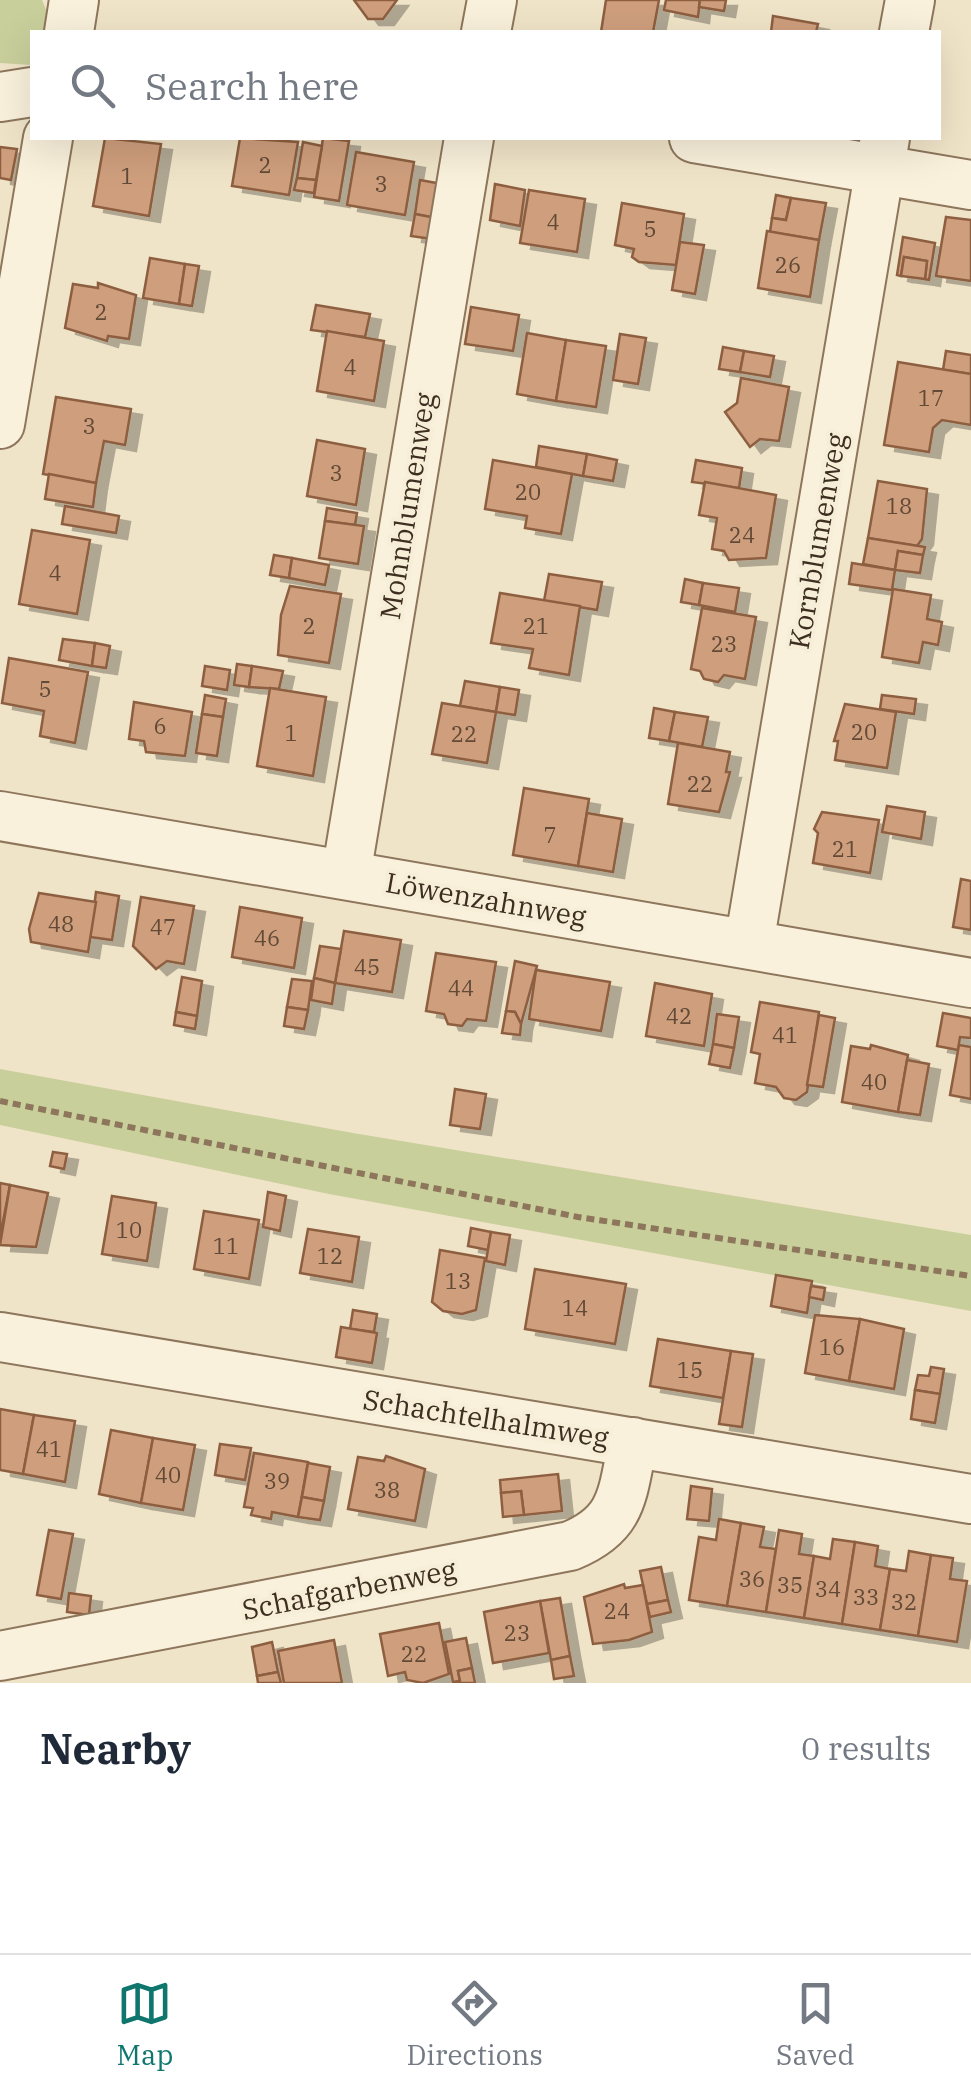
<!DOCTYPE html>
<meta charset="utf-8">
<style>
:root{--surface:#fff;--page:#f6f6f7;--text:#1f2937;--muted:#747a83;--line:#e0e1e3;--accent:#0f766e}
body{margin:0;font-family:"IBM Plex Serif",serif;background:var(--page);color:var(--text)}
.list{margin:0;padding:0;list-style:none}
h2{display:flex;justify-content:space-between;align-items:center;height:130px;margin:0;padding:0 40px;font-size:42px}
h2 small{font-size:32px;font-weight:400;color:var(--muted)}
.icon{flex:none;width:55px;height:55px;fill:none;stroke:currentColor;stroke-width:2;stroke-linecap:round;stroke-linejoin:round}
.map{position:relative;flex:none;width:971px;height:1683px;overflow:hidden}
.search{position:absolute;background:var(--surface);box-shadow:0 10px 40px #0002;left:30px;right:30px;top:30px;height:110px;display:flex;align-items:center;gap:25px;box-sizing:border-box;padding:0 35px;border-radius:0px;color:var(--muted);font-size:38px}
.sheet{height:270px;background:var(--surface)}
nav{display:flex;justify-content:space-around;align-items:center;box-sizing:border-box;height:140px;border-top:2px solid var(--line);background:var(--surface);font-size:28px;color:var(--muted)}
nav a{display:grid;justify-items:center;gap:5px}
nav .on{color:var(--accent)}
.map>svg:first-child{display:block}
.green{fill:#c9cf9b}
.building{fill:#cf9f7d;stroke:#8d5f41;stroke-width:2.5;filter:url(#shadow)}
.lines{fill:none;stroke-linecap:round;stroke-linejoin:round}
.minor-casing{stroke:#8d765c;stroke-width:52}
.path{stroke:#8d765c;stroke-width:6;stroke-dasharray:8 5;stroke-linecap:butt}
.minor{stroke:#faf1dc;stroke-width:48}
.labels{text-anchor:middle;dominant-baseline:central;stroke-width:8;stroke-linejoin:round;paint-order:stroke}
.number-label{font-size:22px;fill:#624a37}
.street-label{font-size:28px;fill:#3d2e20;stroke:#f7eed8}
</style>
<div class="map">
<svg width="971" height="1683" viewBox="0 0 971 1683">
<defs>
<filter id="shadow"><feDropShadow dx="11" dy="6" stdDeviation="0" flood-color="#0004"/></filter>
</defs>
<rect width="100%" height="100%" fill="#f0e4c8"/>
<g class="green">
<path d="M0,0h42l8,19 -4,13h-14v33l-32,-2z"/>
<path d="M0,1069l353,64 618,102v76l-642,-117 -329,-69z"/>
</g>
<g class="building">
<path d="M354,0h43l-14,19h-15z"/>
<path d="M606,0h53l-6,32h-52z"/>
<path d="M666,0h34l-2,17 -34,-7z"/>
<path d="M700,0h26l-2,11 -25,-4z"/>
<path d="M773,16l45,8 -2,8h-45z"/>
<path d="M105,138l56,6 -12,72 -56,-10z"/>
<path d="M240,138l58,4 -9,53 -57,-9z"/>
<path d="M323,138l26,3 -10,60 -25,-4z"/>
<path d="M303,142l19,4 -6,34 -19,-2z"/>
<path d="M0,147l17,2 -6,31 -11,-2z"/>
<path d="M356,152l58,10 -9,53 -58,-10z"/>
<path d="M297,178l19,2 -2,13 -20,-3z"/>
<path d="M420,180l22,4 -6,34 -21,-4z"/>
<path d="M495,184l30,6 -5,36 -30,-6z"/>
<path d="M529,190l56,9 -8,53 -57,-9z"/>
<path d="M776,195l15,3 -5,22 -14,-2z"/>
<path d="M791,198l35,5 -7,37 -49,-8 2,-14 14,2z"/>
<path d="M622,203l62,11 -8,51 -37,-3 -7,-5 2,-8 -19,-4z"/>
<path d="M415,214l21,4 -4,21 -21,-3z"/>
<path d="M946,217l25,3v61l-35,-5z"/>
<path d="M767,231l52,9 -9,57 -52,-9z"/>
<path d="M903,237l32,6 -6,37 -4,-1 2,-18 -23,-4 -3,19 -4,-1z"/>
<path d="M680,242l24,3 -9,49 -23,-4z"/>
<path d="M904,257l23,4 -2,18 -24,-3z"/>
<path d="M150,258l35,6 -6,40 -36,-6z"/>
<path d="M185,264l14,2 -7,40 -13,-2z"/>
<path d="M98,283l38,12 -7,44 -21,-3 -1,5 -42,-13 8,-44 25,4z"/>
<path d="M316,305l54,9 -5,23 -54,-7z"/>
<path d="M471,307l48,8 -6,36 -48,-7z"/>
<path d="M327,331l57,10 -10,60 -57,-10z"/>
<path d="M527,333l39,7 -10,61 -39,-7z"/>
<path d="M620,334l26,4 -8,46 -25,-4z"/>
<path d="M566,340l40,6 -10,61 -40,-6z"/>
<path d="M723,347l21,4 -4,21 -21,-3z"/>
<path d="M744,351l30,5 -4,21 -30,-5z"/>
<path d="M946,351l25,4v19l-28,-4z"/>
<path d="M898,362l73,12v51l-29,-5 -9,8 -4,24 -45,-7z"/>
<path d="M741,378l48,9 -10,54 -19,-2 -10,8 -25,-35 12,-9z"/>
<path d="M56,397l75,12 -6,36 -21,-4 -8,42 -53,-9z"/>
<path d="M317,440l48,9 -9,56 -49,-9z"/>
<path d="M539,446l48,8 -4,22 -47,-9z"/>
<path d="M587,454l30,6 -4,21 -30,-5z"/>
<path d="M493,460l79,14 -11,60 -36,-6 2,-12 -42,-7z"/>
<path d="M696,460l46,8 -3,20 -47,-6z"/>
<path d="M49,474l47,9 -3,24 -48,-8z"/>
<path d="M878,481l49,8 -5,50 -5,7 -49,-8z"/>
<path d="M705,482l71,13 -10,63 -37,2 -5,-9 -12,-2 5,-31 -18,-3z"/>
<path d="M65,506l54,10 -3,17 -54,-9z"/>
<path d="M327,508l30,5 -2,12 -30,-4z"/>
<path d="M325,521l39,5 -6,38 -39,-6z"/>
<path d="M32,530l58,10 -13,74 -58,-10z"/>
<path d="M868,538l57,9 -2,8 -25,-4 -3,19 -32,-6z"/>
<path d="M898,551l25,4 -3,18 -25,-3z"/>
<path d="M274,555l18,3 -3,20 -19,-3z"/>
<path d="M292,558l37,7 -4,20 -36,-7z"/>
<path d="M852,563l43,7 -3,20 -43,-6z"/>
<path d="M549,574l53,8 -5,28 -53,-9z"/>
<path d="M685,579l18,4 -4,22 -18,-3z"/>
<path d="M703,583l36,5 -4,24 -36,-7z"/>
<path d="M290,586l51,8 -12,69 -51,-8 3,-40z"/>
<path d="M893,589l38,6 -4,24 15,3 -4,23 -15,-3 -4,21 -37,-6z"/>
<path d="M500,593l80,13 -11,69 -40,-7 4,-19 -42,-6z"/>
<path d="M702,608l54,9 -11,62 -21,-4 -6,7 -14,-3 -4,-8 -9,-2z"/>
<path d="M63,639l32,4 -3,23 -33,-6z"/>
<path d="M95,643l15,3 -4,22 -14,-2z"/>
<path d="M9,658l79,14 -13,71 -35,-7 4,-25 -42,-8z"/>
<path d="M237,664l15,2 -3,21 -15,-2z"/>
<path d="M205,666l25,4 -3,20 -25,-4z"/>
<path d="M252,666l31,5 -4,18 -30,-2z"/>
<path d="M465,681l35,6 -4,25 -36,-6z"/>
<path d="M500,687l19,3 -4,25 -19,-3z"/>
<path d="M270,688l56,9 -13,79 -56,-10z"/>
<path d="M205,695l21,4 -3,18 -21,-3z"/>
<path d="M882,695l34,4 -2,15 -34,-5z"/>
<path d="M134,702l58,10 -7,44 -39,-4 -2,-11 -15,-2z"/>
<path d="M442,703l54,9 -9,51 -55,-9z"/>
<path d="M845,704l51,8 -9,56 -52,-8 3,-19h-4z"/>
<path d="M654,708l21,4 -6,29 -20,-3z"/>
<path d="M675,712l33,5 -6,30 -33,-6z"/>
<path d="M202,714l21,3 -6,39 -21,-3z"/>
<path d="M678,743l52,9 -4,20h4l-11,40 -51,-8z"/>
<path d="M524,788l65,11 -11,67 -65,-11z"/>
<path d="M887,806l38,6 -4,27 -39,-7z"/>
<path d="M822,812l57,8 -9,53 -57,-10 5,-30 -4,-4z"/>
<path d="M587,813l35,6 -9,53 -35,-6z"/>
<path d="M961,879l10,2v49l-18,-3z"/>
<path d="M96,892l23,4 -7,44 -22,-3z"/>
<path d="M39,893l57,9 -8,50 -57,-10 -2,-13z"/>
<path d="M141,897l53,9 -10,58 -17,-3 -11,8 -23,-23z"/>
<path d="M240,907l62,11 -8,50 -62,-11z"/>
<path d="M344,931l57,9 -9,52 -57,-9z"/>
<path d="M320,946l21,3 -6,34 -21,-5z"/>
<path d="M436,953l60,9 -10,59 -19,-2 -5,7 -14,-2 -4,-10 -18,-3z"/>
<path d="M515,961l22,5 -16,58 -6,-12 -9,-1z"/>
<path d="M536,970l74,12 -9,49 -72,-12z"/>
<path d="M182,977l20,4 -5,35 -21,-4z"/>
<path d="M314,978l21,5 -3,21 -21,-4z"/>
<path d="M292,979l20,2 -4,29 -21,-3z"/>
<path d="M655,983l57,11 -8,52 -58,-10z"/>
<path d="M760,1002l59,10 -12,80 -11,8 -12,-2 -8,-11 -21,-4 5,-29 -9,-2z"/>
<path d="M287,1007l21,3 -4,19 -20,-3z"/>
<path d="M506,1011l9,1 6,12 -1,11 -18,-2z"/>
<path d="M176,1012l21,4 -2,13 -21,-4z"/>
<path d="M943,1013l28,5v20l-11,-1 -2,13 -21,-4z"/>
<path d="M717,1014l22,3 -5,31 -21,-4z"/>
<path d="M819,1015l16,3 -12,69 -16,-2z"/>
<path d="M713,1044l21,4 -4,20 -21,-4z"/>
<path d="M871,1045l37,10 -10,57 -56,-10 9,-56 19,3z"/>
<path d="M959,1045l12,2v52l-21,-4z"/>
<path d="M907,1060l22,4 -9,51 -22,-3z"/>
<path d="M455,1089l31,5 -6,35 -30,-4z"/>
<path d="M53,1152l14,2 -3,15 -14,-3z"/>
<path d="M0,1183l10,2 -10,52z"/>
<path d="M10,1185l38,8 -12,54 -36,-2z"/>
<path d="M268,1192l18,4 -6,35 -17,-4z"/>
<path d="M112,1196l44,7 -9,58 -45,-7z"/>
<path d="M204,1211l55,9 -10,59 -55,-10z"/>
<path d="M471,1228l20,4 -3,18 -20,-4z"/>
<path d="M308,1229l51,8 -7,45 -52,-9z"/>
<path d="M491,1232l19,3 -5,30 -19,-4z"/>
<path d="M440,1250l45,8 -9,52 -14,4 -19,-3 -11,-9z"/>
<path d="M535,1269l91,15 -11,60 -90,-15z"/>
<path d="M776,1275l36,6 -5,32 -36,-7z"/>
<path d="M811,1286l14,2 -2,12 -14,-3z"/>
<path d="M353,1310l24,4 -3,18 -24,-3z"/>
<path d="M815,1315l45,4 -11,62 -44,-8z"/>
<path d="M860,1319l44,10 -10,60 -45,-8z"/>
<path d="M341,1327l36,6 -5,30 -36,-6z"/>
<path d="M658,1339l73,12 -8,47 -73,-12z"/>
<path d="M731,1351l22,3 -11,73 -23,-3z"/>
<path d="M931,1367l13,2 -4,25 -25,-4 3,-15 11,1z"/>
<path d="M915,1390l25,4 -5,29 -24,-4z"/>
<path d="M0,1409l34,6 -11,59 -23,-4z"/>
<path d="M34,1415l41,6 -10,61 -42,-8z"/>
<path d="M111,1430l42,8 -12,65 -42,-9z"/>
<path d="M153,1438l42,7 -12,65 -42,-7z"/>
<path d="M220,1444l31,4 -6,32 -30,-5z"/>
<path d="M254,1453l54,9 -10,55 -26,-5 -1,7 -20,-4 2,-7 -9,-1z"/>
<path d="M386,1456l39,13 -10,52 -67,-12 10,-52 26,4z"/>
<path d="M308,1463l22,4 -6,34 -22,-4z"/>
<path d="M558,1474l4,37 -38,4 -3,-24 -20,2 -1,-13z"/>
<path d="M691,1486l21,3 -3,32 -22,-2z"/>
<path d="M521,1491l3,24 -21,2 -2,-24z"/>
<path d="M302,1497l22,4 -4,19 -22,-3z"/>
<path d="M719,1519l22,4 -14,83 -38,-6 10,-63 17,3z"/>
<path d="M741,1523l23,4 -4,20 16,2 -10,63 -39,-6z"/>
<path d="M49,1530l24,4 -12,65 -24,-4z"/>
<path d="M779,1530l23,4 -3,20 15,2 -10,62 -38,-6z"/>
<path d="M833,1539l22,3 -13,82 -38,-6 10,-62 16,3z"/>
<path d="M855,1542l23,4 -3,20 15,3 -10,61 -38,-6z"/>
<path d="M909,1551l22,4 -13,81 -38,-6 10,-61 16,2z"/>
<path d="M931,1555l22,3 -3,21 17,2 -10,61 -39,-6z"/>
<path d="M661,1567l7,33 -21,4 -7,-33z"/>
<path d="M624,1584l1,4 18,-3 9,47 -23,8 -36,4 -9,-47z"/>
<path d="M69,1593l22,3 -2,19 -22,-3z"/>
<path d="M560,1598l10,58 -19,4 -11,-59z"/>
<path d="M668,1600l3,12 -21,5 -3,-13z"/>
<path d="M540,1601l9,52 -56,10 -9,-51z"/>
<path d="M439,1623l10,51 -26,9 -16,-3 -2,-8 -17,4 -8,-42z"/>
<path d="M466,1638l6,30 -14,3 2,10 -7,1 -8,-40z"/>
<path d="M334,1640l8,43h-58l-6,-32z"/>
<path d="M272,1642l6,30 -21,4 -5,-29z"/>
<path d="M570,1656l4,20 -20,3 -3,-19z"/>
<path d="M472,1668l3,15h-22l7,-2 -2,-10z"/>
<path d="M278,1672l3,11h-23l-1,-7z"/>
</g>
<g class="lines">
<defs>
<g id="minor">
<path d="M69,32l5,-32"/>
<path d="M486,32l6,-32"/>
<path d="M904,32l6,-32"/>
<path d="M0,97l32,-5"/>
<path d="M694,138l277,47"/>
<path d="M0,424l48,-286"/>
<path d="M0,816l971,167"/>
<path d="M346,875l123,-737"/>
<path d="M749,944l136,-806"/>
<path d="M0,1337l971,162"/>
<path d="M0,1656l570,-110c54,-22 52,-52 63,-104"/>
</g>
</defs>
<use href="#minor" class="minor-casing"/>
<path class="path" d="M0,1101l578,116 393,59"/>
<use href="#minor" class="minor"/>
</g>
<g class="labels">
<g class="number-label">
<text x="265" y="164">2</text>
<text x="127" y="175">1</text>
<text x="381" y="183">3</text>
<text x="553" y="221">4</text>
<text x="650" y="228">5</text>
<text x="788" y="264">26</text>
<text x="101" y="311">2</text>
<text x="350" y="366">4</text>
<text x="931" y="397">17</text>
<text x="89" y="425">3</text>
<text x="336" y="472">3</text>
<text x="528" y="491">20</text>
<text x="899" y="505">18</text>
<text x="742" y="534">24</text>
<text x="55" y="572">4</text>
<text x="309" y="625">2</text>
<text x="536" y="625">21</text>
<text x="724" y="643">23</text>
<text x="45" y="688">5</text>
<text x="160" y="725">6</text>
<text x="864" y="731">20</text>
<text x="291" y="732">1</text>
<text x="464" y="733">22</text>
<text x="700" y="783">22</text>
<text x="550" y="834">7</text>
<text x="845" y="848">21</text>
<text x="61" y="923">48</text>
<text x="163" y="926">47</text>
<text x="267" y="937">46</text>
<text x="367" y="966">45</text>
<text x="461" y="987">44</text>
<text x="679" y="1015">42</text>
<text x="785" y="1034">41</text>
<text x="874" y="1081">40</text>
<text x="129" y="1229">10</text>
<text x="226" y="1245">11</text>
<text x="330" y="1255">12</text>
<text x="458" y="1280">13</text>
<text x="575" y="1307">14</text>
<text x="832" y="1346">16</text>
<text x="690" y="1369">15</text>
<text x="49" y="1448">41</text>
<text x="168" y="1474">40</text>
<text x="277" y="1480">39</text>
<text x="387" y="1489">38</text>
<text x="752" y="1578">36</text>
<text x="790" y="1584">35</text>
<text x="828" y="1588">34</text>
<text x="866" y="1596">33</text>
<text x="904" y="1601">32</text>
<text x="617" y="1610">24</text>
<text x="517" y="1632">23</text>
<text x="414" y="1653">22</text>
</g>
<g class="street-label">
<text transform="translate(407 506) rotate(-81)">Mohnblumenweg</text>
<text transform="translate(817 541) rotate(-80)">Kornblumenweg</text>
<text transform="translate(486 899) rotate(10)">Löwenzahnweg</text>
<text transform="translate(486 1418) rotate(9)">Schachtelhalmweg</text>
<text transform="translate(349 1589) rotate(-11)">Schafgarbenweg</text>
</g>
</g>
</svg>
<div class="search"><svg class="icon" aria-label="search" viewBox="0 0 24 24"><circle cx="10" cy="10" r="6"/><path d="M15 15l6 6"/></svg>Search here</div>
</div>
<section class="sheet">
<h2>Nearby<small>0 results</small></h2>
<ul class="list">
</ul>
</section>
<nav>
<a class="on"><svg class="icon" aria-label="map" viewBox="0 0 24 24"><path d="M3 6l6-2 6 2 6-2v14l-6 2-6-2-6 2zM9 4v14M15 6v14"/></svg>Map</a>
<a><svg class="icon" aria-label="directions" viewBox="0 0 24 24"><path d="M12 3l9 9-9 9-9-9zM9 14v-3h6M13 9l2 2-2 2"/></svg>Directions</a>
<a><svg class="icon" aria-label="saved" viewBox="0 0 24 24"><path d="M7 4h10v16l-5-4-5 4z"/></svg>Saved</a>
</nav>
